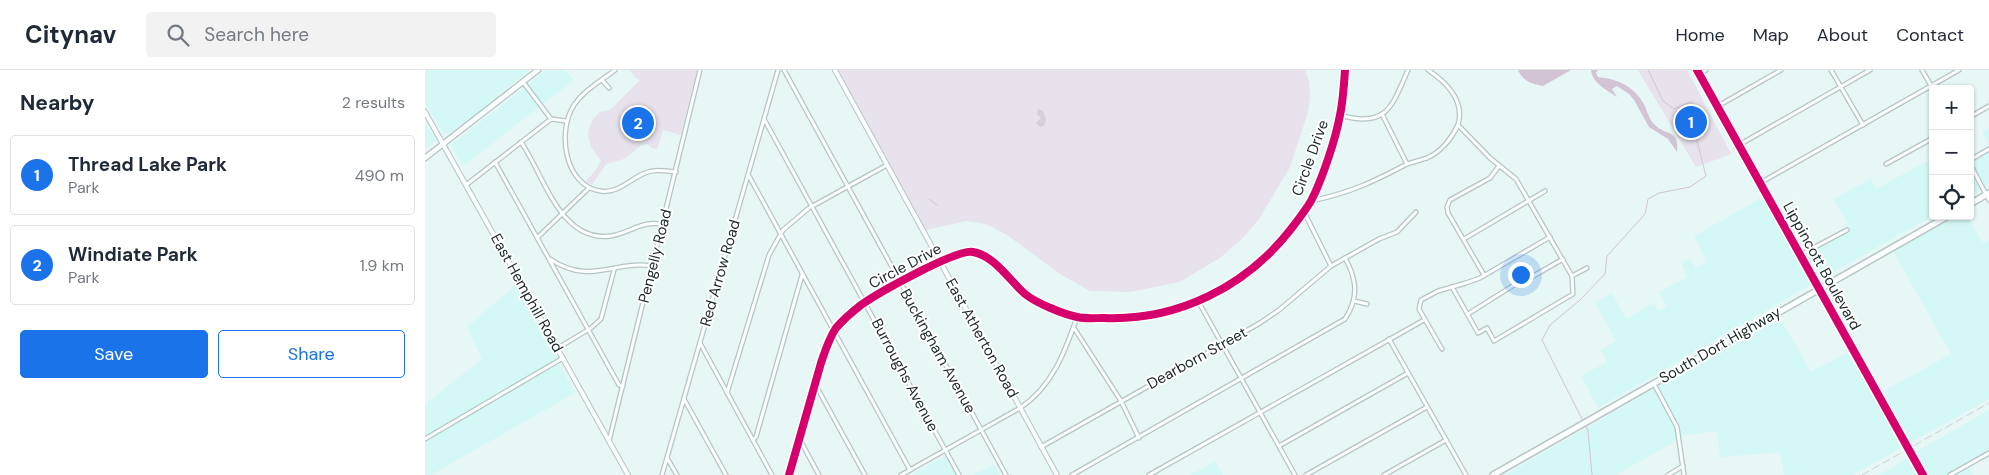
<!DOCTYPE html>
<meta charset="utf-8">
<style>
:root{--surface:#fff;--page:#f2f2f3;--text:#1f2937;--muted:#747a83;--line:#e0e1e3;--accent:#1a73e8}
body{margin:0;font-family:"DM Sans",sans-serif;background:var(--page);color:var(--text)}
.controls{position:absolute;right:15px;top:15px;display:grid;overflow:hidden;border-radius:5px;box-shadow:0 1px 4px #0004}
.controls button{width:45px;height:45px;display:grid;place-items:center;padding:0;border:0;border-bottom:1px solid var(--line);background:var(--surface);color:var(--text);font:25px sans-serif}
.you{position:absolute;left:1095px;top:204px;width:18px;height:18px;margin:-12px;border:4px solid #fff;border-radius:50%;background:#1a73e8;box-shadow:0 0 0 8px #1a73e833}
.badge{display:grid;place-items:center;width:32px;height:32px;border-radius:50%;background:var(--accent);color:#fff;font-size:16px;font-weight:700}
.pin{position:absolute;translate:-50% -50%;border:2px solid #fff;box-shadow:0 1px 5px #0006}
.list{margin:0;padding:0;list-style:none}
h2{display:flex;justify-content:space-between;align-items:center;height:65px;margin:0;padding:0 20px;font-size:21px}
h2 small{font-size:16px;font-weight:400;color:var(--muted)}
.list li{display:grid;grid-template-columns:32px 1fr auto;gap:15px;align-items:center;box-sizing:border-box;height:80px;margin:0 10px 10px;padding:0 10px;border:1px solid var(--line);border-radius:5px}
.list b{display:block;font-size:19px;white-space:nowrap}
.list p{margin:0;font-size:16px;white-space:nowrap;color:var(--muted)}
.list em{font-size:16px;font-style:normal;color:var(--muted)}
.actions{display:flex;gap:10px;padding:15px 20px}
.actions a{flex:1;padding:11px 0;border:1px solid var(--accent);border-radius:5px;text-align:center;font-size:18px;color:var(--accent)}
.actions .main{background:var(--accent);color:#fff}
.icon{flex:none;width:28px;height:28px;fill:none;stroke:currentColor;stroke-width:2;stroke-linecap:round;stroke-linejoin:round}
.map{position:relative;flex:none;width:1564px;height:405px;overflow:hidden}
header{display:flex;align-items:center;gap:30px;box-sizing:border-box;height:70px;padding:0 25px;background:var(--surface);border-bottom:1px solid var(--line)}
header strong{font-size:24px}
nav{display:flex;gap:28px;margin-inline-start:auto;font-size:18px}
.search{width:350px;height:45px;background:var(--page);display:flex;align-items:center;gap:12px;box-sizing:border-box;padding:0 18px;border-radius:5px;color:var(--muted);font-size:19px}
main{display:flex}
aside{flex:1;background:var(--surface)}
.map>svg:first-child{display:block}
.built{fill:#d4f8f5}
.green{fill:#e7e2ec}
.forest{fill:#d8cfdd}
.water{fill:#d3c4d4}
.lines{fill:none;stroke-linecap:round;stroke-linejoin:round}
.stream{stroke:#d3c4d4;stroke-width:1}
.minor-casing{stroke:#b6c5c4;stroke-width:5.5}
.tertiary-casing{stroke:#b6c5c4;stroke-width:6}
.secondary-casing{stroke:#b6c5c4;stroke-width:7}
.primary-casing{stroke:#b6c5c4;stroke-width:8}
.minor{stroke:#fbfefe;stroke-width:3}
.tertiary{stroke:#fbfefe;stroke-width:4}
.secondary{stroke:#fbfefe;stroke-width:4.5}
.primary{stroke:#fbfefe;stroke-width:5}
.rail{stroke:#cdd2d2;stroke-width:1;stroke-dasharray:8 4;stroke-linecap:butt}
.cycleway-casing{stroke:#fff;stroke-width:11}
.cycleway{stroke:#d6006c;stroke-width:8}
.labels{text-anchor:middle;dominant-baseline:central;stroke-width:4;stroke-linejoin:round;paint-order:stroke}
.street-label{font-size:15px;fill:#182727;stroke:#fff}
</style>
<header>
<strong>Citynav</strong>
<div class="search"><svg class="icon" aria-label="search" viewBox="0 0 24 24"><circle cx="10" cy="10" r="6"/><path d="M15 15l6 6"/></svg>Search here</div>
<nav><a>Home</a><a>Map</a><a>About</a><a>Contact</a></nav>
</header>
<main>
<aside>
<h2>Nearby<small>2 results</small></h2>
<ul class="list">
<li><span class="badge">1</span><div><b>Thread Lake Park</b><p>Park</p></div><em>490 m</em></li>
<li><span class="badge">2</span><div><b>Windiate Park</b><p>Park</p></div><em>1.9 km</em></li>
</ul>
<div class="actions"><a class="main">Save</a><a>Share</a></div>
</aside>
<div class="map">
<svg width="1564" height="405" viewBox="0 0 1564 405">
<rect width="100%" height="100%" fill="#e6f7f6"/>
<g class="built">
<path d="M0,0h104l-53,44 -26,18 -6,2 -19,-30z"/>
<path d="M122,0h18l9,10 -111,86 -12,-21z"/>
<path d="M0,52l11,18 -11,9z"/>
<path d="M1564,58v56l-19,11v-38l19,-11 -7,-14z"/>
<path d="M1508,88v58l-114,64 -16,-29 46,-25 -15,-27 36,-20 6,10z"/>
<path d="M1338,127l49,87 -214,124 -17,-32 26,-14 -6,-12 15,-9 -21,-38 17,-10 14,26 28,-16 5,8 8,-5 -8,-14 28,-15 -6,-14 9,-5 6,10 11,-6 -13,-26z"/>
<path d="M1532,146h10l16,27 6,-3v159l-137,76h-68l-4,-23 -60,5 -3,-26 -31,4 -70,40h-111l274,-159 32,56 39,-21 25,45 76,-42 -58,-103z"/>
<path d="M91,215l59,108 -144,82h-6v-71l57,-45 -15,-32z"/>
<path d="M1564,340v40l-23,13 7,12h-44l-13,-23z"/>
<path d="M521,386l11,19h-45z"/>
<path d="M1483,388l9,17h-38z"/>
<path d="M790,391l8,14h-33z"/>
<path d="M569,394l6,11h-27z"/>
</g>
<g class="green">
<path d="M205,0h67l-16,65 -18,-5 -6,19 -6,-1 -4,-4 -7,2 -16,13 -18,5 -14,21 -6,-4 10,-11 5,-9 -10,-14 -3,-13 1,-6 5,-10 6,-6 10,-2 30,-30 -5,-3z"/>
<path d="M413,0h467l4,11 1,15 -2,16 -18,55 -31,52 -16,19 -23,20 -41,24 -49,10 -40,-1 -30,-17 -53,-39 -21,-11 -20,-3 -40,9z"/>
<path d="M1213,0h49l44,84 -35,13z"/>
</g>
<path class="forest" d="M613,39l5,2 3,9 -2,6 -4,1 -4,-4 5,-5 -4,-4z"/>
<g class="water">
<path d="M1093,0h53l-28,16c-12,-2 -20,-5 -25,-16z"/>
<path d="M1166,0h7l-2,3 2,4c18,2 34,8 44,24 5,7 6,18 13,24 11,11 25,4 22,27l-9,-13 -19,-12 -15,-27 -5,-6 -12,-8 -5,3 5,8c-10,-7 -25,-14 -26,-27z"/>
</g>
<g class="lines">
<g class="stream">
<path d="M504,129l8,6"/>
<path d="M1158,351l-41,-81 8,-15 30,-25 25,-26 2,-18 38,-42 3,-15 11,-6 31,-6 16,-11 -11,-43 6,-21 -10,-10 -17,7 -11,-8 -15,-31"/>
<path d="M1160,354l3,7 4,44"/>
</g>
<defs>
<g id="minor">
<path d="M190,0c-14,11 -31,20 -41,35 -17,26 -10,80 26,86 18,3 30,-12 45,-18 10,-4 20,-2 31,-1"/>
<path d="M359,0l222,405"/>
<path d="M1003,0c18,12 37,31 30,55l32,33 26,21 56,97 1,18 -79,47 -7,-13 -9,5 -26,-46"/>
<path d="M1406,0l32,55"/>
<path d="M1497,0l11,19"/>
<path d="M1274,4l7,-4"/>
<path d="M177,10l7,8"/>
<path d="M98,12l28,37"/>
<path d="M1293,36l63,-36"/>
<path d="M957,44l25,50"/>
<path d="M915,45c47,14 52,-9 68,-45"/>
<path d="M1545,47l19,-11"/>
<path d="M339,49l195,356"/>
<path d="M96,72c23,33 39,101 90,94 19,-3 33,-17 52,-11"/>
<path d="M1314,75l131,-75"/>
<path d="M1545,90l19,-11"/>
<path d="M70,92l124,223 4,1"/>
<path d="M1461,94l47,-26"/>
<path d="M1545,94l19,36"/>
<path d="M324,106l161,294"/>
<path d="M1335,113l199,-113"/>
<path d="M41,115l85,-66 15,2"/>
<path d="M886,131c38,-8 60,-18 94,-36 7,-3 15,-5 22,-7 14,-6 25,-20 31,-33"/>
<path d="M879,142l27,54"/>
<path d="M113,167l51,-49"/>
<path d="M1039,169l81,-48"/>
<path d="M1375,185l47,-25"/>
<path d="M125,189c40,27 63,1 102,7"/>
<path d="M1059,205l-36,-62 -1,-6 3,-7 40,-22 9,-12"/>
<path d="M1147,206l15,-8"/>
<path d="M773,231l97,174"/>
<path d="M929,231l13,3"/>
<path d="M1043,244l46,-29 13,-7h3l33,-19"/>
<path d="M649,258l47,73 18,37"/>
<path d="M964,269l77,136"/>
<path d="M275,273l72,132"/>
<path d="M133,278l33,-20 10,-9 13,-49"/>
<path d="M1017,279l-23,-40 2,-9 17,-9 28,-8 14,-5 70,-41"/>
<path d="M390,314l50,91"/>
<path d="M1229,314l23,43 7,48"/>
<path d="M302,323l42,-138 14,-25 26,-22 78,-43"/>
<path d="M259,329l42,76"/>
<path d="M0,369l138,-81"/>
<path d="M328,370l3,-3 46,-162"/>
<path d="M375,370l19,35"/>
<path d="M184,371l91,-371"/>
<path d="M854,376l129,-73"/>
<path d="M616,377l219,-124 19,-13 52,-44 48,-27 18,-7 19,-20"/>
<path d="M242,388l10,17"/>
<path d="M237,405l116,-405"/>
<path d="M364,405l32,-112c4,-12 8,-25 15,-35 7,-8 16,-16 25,-23 17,-12 95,-56 112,-53 22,4 36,28 52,42 11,9 38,20 52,23 8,2 18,1 27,1 73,3 142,-31 187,-89 7,-9 14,-18 20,-28 11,-21 25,-63 29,-86 3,-14 4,-30 5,-45"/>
<path d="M476,405l119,-67c32,-21 45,-56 57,-91"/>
<path d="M647,405l273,-156c14,-21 12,-40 0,-61"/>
<path d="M724,405l275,-155"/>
<path d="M881,405l121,-68"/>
<path d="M959,405l62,-35"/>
<path d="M1243,405l15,-9"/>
<path d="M1525,405l39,-22"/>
</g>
<g id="tertiary">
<path d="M410,0l222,405"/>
<path d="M1272,0l226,405"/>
<path d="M0,42l203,363"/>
</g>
<path id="secondary" d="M0,88l113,-88"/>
<g id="primary">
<path d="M1545,134l19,-11"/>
<path d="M1068,405l455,-259"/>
</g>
</defs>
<use href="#minor" class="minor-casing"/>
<use href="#tertiary" class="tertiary-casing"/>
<use href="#secondary" class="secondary-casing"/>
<use href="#primary" class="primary-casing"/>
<use href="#minor" class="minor"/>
<use href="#tertiary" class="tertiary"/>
<use href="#secondary" class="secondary"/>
<use href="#primary" class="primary"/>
<path class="rail" d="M1437,405l127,-72"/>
<defs>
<g id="cycleway">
<path d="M1272,0l226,405"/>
<path d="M364,405l32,-112c4,-12 8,-25 15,-35 7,-8 16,-16 25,-23 17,-12 95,-56 112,-53 22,4 36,28 52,42 11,9 38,20 52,23 8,2 18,1 27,1 73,3 142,-31 187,-89 7,-9 14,-18 20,-28 11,-21 25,-63 29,-86 3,-14 4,-30 5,-45"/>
</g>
</defs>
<use href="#cycleway" class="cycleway-casing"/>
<use href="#cycleway" class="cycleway"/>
</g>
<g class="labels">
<g class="street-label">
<text transform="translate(885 88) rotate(-70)">Circle Drive</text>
<text transform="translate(230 186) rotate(-76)">Pengelly Road</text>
<text transform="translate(480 196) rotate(-28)">Circle Drive</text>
<text transform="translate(1397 196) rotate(61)">Lippincott Boulevard</text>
<text transform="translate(295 203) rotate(-74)">Red Arrow Road</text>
<text transform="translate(102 223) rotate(61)">East Hemphill Road</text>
<text transform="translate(557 268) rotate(61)">East Atherton Road</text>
<text transform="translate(1295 275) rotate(-30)">South Dort Highway</text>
<text transform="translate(513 281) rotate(61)">Buckingham Avenue</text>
<text transform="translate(772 288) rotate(-29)">Dearborn Street</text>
<text transform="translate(480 305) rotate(62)">Burroughs Avenue</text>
</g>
</g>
</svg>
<div class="controls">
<button>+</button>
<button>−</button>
<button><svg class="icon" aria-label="locate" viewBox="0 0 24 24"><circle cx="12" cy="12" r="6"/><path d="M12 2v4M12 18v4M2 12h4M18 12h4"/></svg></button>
</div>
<div class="you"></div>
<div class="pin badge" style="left:1266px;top:52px">1</div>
<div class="pin badge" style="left:213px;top:53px">2</div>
</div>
</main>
